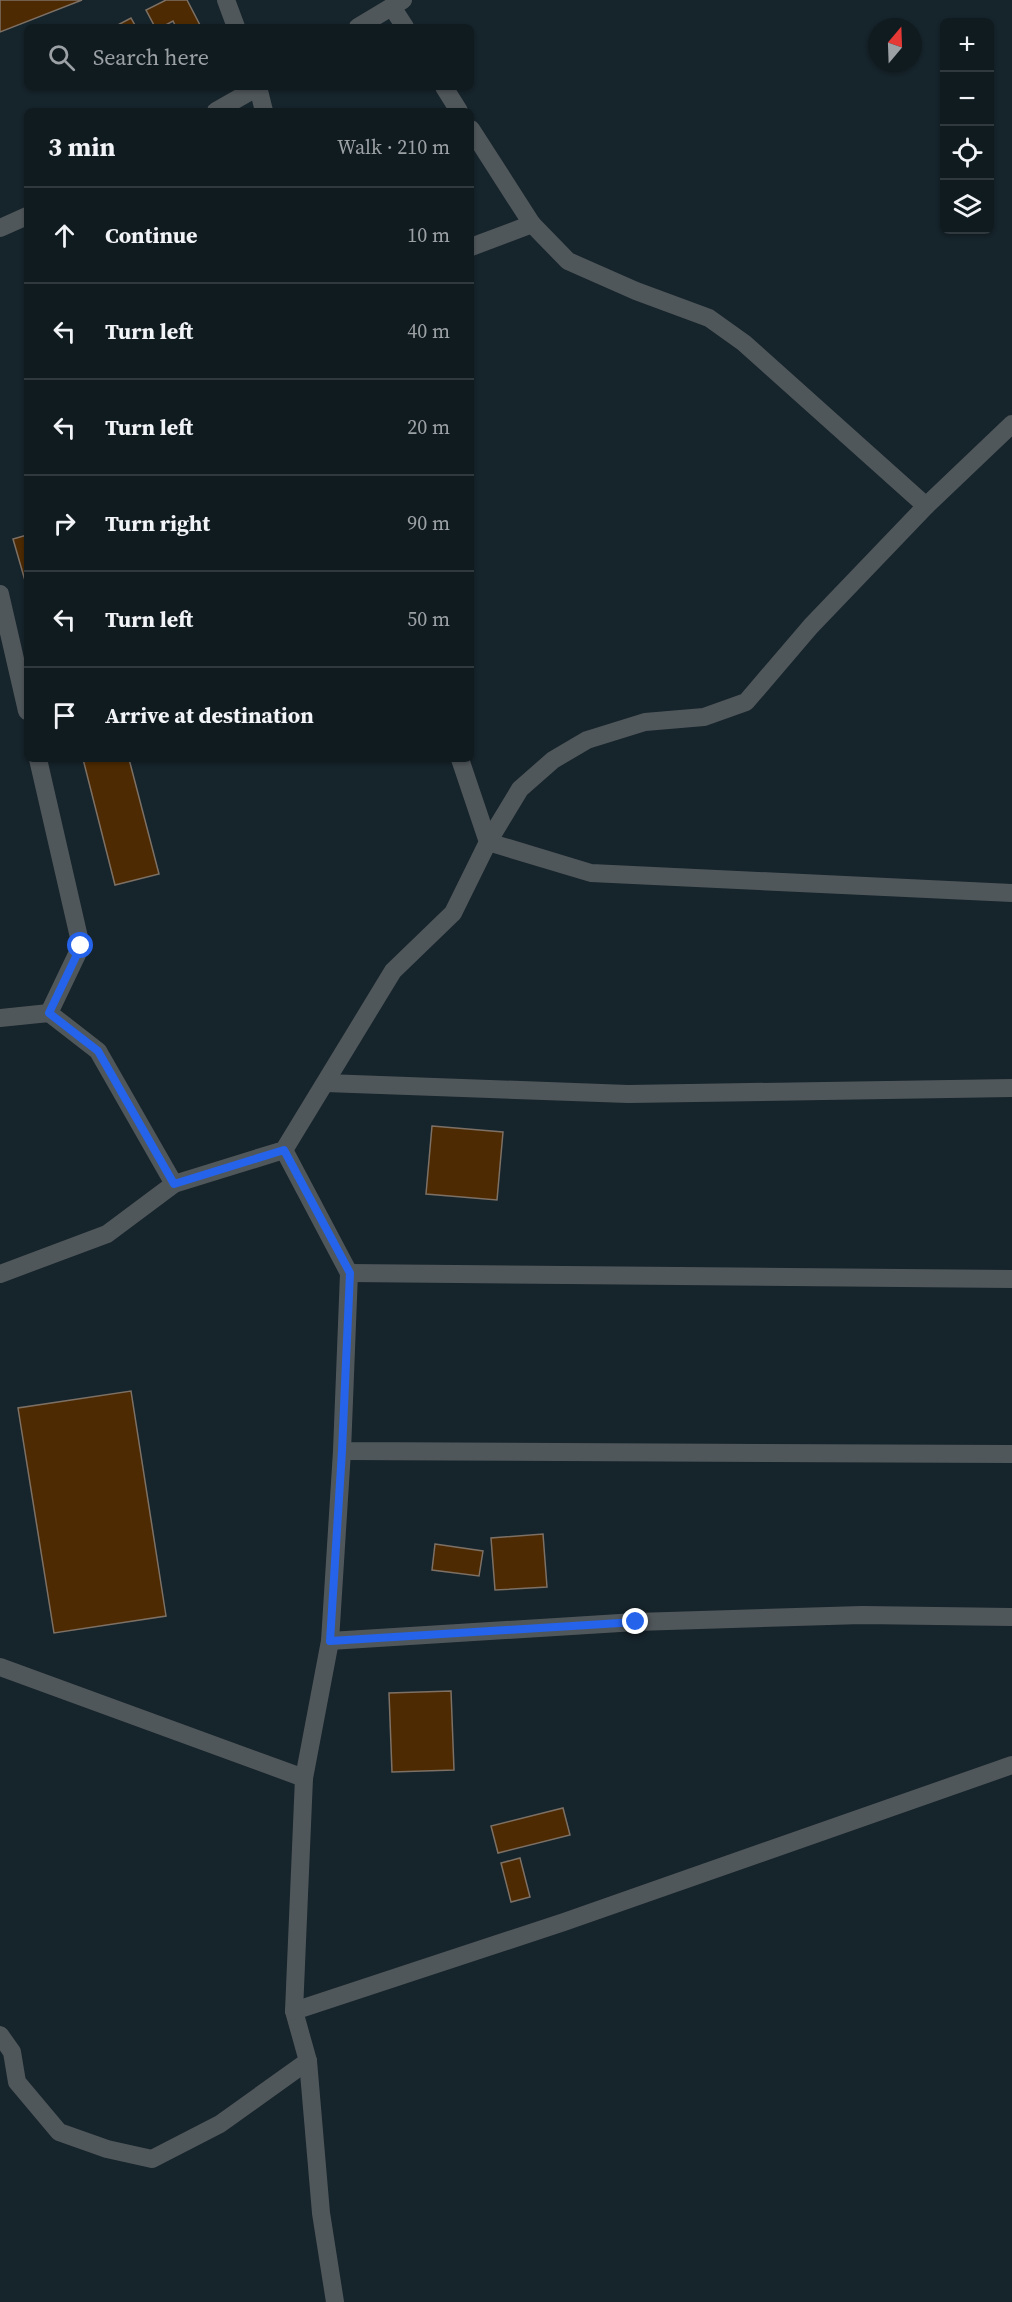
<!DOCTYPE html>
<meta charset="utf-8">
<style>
:root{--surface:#101b20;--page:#1e282d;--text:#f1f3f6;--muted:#9ca1a5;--line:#30393e}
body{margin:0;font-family:"Source Serif 4",serif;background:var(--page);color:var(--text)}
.controls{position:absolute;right:18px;top:18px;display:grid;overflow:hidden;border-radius:9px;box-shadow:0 2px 4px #0004}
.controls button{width:54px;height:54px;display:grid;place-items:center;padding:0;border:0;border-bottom:2px solid var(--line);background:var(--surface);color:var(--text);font:30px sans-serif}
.compass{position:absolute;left:868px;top:18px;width:54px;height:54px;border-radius:50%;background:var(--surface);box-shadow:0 2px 4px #0004;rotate:19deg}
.stop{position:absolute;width:18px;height:18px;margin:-14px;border:4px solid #2563eb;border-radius:50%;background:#fff}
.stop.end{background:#2563eb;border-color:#fff;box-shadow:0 2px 6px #0008}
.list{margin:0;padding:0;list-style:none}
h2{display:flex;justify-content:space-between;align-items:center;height:78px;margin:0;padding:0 24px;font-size:26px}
h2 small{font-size:20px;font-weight:400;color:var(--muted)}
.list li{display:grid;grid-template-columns:39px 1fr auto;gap:18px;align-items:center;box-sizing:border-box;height:96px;padding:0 24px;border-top:2px solid var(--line)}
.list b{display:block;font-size:22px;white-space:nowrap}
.list em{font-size:20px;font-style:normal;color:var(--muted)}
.icon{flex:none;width:33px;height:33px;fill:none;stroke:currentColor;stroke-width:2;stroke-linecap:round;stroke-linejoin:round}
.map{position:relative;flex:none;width:1012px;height:2302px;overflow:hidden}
.search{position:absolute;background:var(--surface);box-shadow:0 2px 4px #0004;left:24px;top:24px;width:450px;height:66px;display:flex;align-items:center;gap:15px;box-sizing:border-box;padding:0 21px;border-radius:9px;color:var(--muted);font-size:22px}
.panel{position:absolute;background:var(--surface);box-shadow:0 2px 4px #0004;left:24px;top:108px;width:450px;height:654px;border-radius:9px}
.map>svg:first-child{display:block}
.building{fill:#4d2a01;stroke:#7d7065;stroke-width:1.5}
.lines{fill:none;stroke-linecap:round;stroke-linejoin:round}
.minor{stroke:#50575b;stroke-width:18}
.route{stroke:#2563eb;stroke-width:8}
</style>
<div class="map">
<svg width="1012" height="2302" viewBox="0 0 1012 2302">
<rect width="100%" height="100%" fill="#16242b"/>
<g class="building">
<path d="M0,0h82l-82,32z"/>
<path d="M166,0h21l14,27h-25l-3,-6 -11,6h-7l-9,-17z"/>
<path d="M131,18l5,9h-22z"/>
<path d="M27,535v49h-1l-13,-45z"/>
<path d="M83,759h46l30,115 -44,11z"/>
<path d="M432,1126l71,6 -6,68 -71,-6z"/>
<path d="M131,1391l35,225 -112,17 -36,-225z"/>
<path d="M543,1534l4,53 -52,3 -4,-52z"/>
<path d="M435,1544l48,7 -4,25 -47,-6z"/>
<path d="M451,1691l3,79 -62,2 -3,-79z"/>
<path d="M563,1808l7,27 -72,18 -7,-27z"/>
<path d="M520,1858l10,39 -19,5 -10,-39z"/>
</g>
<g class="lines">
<g class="minor">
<path d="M226,0l10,27"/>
<path d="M392,7l13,20"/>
<path d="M358,27l45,-27"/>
<path d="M258,87l6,24"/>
<path d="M444,87l15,24"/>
<path d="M216,111l42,-24"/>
<path d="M471,129l61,95 36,37 68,30 73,27 35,25 182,163"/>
<path d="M0,228l27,-12"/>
<path d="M471,247l61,-23"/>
<path d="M0,594l27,117"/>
<path d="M38,759l43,187 -32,67"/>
<path d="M460,759l28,83"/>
<path d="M488,842l103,31 421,20"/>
<path d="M0,1018l49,-5 49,38 76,133"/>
<path d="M326,1083l302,11 384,-6"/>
<path d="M284,1150l65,123 -7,178 670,3"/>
<path d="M349,1273l663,6"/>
<path d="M0,1274l107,-40 67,-50 110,-34 109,-179 60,-58 35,-71 32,-53 33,-29 34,-20 58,-18 59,-5 42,-15 65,-76 115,-120 86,-82"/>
<path d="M330,1641l306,-19 226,-7 150,2"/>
<path d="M0,1667l304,111 -10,233 14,50 13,152 14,89"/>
<path d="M304,1778l26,-137 12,-190"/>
<path d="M294,2011l270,-89 448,-157"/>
<path d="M0,2035l12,17 5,30 42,50 48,17 45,10 68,-35 88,-63"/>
</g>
</g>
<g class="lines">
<path class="route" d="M81,946l-32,67 49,38 76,133 110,-34 66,123 -8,178 -12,190 306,-19"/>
</g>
</svg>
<div class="controls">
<button>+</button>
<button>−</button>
<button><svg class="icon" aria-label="locate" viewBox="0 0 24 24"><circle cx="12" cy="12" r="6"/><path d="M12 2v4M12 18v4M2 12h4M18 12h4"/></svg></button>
<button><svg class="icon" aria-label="layers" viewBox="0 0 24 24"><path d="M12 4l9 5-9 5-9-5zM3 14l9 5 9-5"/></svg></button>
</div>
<svg class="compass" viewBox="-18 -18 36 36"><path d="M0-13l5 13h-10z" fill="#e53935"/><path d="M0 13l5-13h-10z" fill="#9ca1a5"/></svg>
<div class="stop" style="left:81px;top:946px"></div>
<div class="stop end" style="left:636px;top:1622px"></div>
<div class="search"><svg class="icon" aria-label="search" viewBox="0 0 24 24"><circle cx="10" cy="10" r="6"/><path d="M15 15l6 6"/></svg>Search here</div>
<section class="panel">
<h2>3 min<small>Walk · 210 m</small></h2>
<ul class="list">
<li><svg class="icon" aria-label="ahead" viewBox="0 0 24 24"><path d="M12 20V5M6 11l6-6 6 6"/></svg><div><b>Continue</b></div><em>10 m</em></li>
<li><svg class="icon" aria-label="left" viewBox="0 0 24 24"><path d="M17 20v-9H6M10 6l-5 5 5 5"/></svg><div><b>Turn left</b></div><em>40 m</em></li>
<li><svg class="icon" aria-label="left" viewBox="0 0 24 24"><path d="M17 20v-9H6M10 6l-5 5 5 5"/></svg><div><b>Turn left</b></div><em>20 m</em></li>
<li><svg class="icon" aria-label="right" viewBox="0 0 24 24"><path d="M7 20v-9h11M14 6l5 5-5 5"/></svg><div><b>Turn right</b></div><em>90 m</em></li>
<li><svg class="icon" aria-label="left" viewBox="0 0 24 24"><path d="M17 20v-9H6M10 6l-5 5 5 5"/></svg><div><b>Turn left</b></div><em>50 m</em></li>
<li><svg class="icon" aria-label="arrive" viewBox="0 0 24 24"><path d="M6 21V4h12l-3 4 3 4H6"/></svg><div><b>Arrive at destination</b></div></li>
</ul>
</section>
</div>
